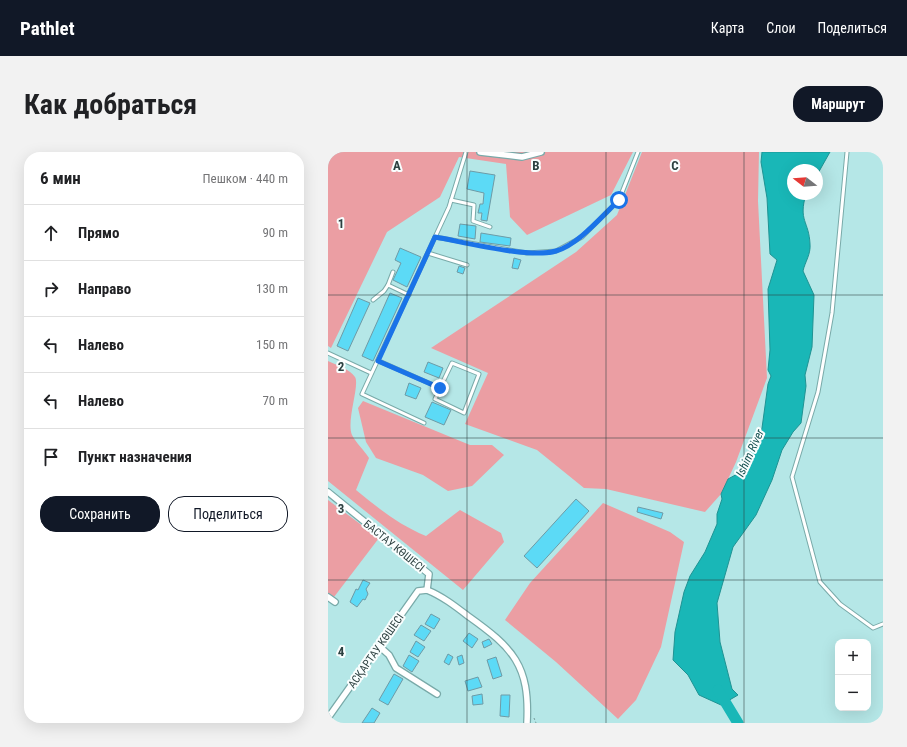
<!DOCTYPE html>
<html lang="ru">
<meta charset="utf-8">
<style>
:root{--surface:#fff;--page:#f2f2f2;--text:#202124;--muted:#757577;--line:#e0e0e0;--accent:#111827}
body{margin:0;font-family:"Roboto Condensed",sans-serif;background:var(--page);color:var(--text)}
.controls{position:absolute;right:12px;bottom:12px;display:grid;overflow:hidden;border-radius:8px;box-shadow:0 4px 16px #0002}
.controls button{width:36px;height:36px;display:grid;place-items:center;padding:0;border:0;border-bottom:1px solid var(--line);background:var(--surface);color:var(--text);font:20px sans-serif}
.compass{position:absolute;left:459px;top:12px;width:36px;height:36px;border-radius:50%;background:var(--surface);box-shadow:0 4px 16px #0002;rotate:287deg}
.stop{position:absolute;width:12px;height:12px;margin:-9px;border:3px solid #1a73e8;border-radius:50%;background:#fff}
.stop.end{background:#1a73e8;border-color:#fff;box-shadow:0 1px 4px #0008}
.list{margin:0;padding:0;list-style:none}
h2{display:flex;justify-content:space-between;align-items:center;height:52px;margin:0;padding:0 16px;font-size:17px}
h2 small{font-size:13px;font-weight:400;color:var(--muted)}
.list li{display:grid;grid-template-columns:26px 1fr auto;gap:12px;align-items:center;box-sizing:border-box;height:56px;padding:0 16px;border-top:1px solid var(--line)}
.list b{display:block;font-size:15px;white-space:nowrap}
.list em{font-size:13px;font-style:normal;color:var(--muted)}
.actions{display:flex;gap:8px;padding:12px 16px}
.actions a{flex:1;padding:9px 0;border:1px solid var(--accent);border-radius:16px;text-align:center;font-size:14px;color:var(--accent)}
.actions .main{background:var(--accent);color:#fff}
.icon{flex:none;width:22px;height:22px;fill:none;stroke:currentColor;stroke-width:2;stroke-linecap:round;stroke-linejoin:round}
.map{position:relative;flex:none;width:555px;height:571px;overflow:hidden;border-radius:16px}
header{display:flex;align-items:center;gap:24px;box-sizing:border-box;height:56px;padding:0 20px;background:var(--accent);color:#fff}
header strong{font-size:19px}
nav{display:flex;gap:22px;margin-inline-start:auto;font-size:14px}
.intro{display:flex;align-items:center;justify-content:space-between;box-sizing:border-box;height:96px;padding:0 24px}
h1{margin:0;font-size:28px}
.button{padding:10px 18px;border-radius:16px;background:var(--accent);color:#fff;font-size:14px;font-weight:700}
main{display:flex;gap:24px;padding:0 24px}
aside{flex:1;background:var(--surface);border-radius:16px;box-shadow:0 4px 16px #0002}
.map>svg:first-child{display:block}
.green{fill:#eb9ea3}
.water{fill:#19b7b7;stroke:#1f9393}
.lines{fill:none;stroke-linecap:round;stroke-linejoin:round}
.river{stroke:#19b7b7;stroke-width:11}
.building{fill:#5cdaf6;stroke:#6e9ba6}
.lane-casing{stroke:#79aaa9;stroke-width:5}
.street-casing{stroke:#79aaa9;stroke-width:8}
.path{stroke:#759a9a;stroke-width:1;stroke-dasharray:2 2;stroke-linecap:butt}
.lane{stroke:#fff;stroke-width:3}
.street{stroke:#fff;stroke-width:5.5}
.route{stroke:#1a73e8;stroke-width:5}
.grid{fill:none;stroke:#2c4040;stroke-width:1;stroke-opacity:0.55}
.labels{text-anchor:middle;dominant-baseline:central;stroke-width:4;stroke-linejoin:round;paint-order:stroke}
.street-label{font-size:11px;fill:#2c4040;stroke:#f9fefe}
.water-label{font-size:12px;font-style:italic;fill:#155050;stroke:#f9fefe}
.grid-label{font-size:13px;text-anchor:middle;font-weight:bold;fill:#2c4040;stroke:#f9fefe;stroke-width:4;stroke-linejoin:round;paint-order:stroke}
</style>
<header>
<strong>Pathlet</strong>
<nav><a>Карта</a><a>Слои</a><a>Поделиться</a></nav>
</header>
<div class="intro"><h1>Как добраться</h1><a class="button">Маршрут</a></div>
<main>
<aside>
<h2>6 мин<small>Пешком · 440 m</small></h2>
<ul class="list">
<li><svg class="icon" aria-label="ahead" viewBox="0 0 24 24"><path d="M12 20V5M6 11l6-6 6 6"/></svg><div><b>Прямо</b></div><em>90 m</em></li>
<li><svg class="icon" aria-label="right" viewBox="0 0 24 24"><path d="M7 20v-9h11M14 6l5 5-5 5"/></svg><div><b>Направо</b></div><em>130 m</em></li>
<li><svg class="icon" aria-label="left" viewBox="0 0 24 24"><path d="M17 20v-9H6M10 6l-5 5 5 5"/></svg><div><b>Налево</b></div><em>150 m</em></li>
<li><svg class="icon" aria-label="left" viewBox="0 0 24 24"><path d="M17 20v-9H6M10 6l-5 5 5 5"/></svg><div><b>Налево</b></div><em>70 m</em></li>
<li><svg class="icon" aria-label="arrive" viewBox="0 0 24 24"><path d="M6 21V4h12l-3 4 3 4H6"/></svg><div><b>Пункт назначения</b></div></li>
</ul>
<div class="actions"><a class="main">Сохранить</a><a>Поделиться</a></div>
</aside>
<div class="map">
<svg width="555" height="571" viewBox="0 0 555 571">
<rect width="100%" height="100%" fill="#b5e7e7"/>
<g class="green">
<path d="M0,0h305l-22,43 -84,40 -17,-18 -4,-53 -47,-7 -19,40 -53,35 -56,116 -3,-2z"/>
<path d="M314,0h117l-1,49 9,177 -31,84 -15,32 -16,18 -99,-23 -22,-1 -47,-38 -72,-26 23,-51 -57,-25 145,-96 41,-37z"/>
<path d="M0,209c8,4 22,8 27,16 5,8 -9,44 -3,58 4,8 12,15 17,23l-13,32c22,18 43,35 70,46l34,-26 41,23 3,9 -41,48 -135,-109z"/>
<path d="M35,249l107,44h22l12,10 -32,31 -24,5 -25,-16 -47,-17 -10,-16 -8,-34z"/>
<path d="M0,348l51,38 -45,59 -6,-4z"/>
<path d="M275,351l67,29 14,10 -23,105 -25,53 -18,19 -62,-57 -51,-42 25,-37z"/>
</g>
<path class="water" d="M434,0h68l-13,23v-5h-24v24h13c-8,27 3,27 4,50 1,10 -5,18 -7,27l11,24 -2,52 -7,28 1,11 -5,37 -8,9 -11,18 -10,30 -16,35 -23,32 -16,56 3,39 12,47 6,6 -17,10 -22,-10 -11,-20 -15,-15 2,-28 9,-40 6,-16 15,-24 12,-28v-10l5,-15 -1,-5 7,-15 13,-7 21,-44 6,-44 3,-8 -3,-6 2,-20 -2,-61 9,-29 -7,-6 -3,-56 -6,-36z"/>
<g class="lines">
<path class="river" d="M390,538l20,33"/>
</g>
<g class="building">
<path d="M142,19l25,4 -8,46 -6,-1 1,-7h-4l2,-9h3l1,-11 -17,-4z"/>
<path d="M132,72l16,2 -1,13 -17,-3z"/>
<path d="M153,81l30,5 -1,8 -30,-4z"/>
<path d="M72,96l21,9 -14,30 -14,-7 8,-17 -6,-3z"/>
<path d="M186,106l7,2 -3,9 -6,-1z"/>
<path d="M131,114l6,2 -2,6 -6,-2z"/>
<path d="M62,141l12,5 -29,63 -11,-5z"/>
<path d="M30,146l12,5 -22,48 -11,-5z"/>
<path d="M100,210l15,6 -4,10 -15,-6z"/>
<path d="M81,231l12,5 -5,11 -11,-4z"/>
<path d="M104,250l19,8 -7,15 -19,-8z"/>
<path d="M248,347l13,12 -52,57 -13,-12z"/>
<path d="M310,355l25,6 -2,6 -24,-7z"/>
<path d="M35,428l7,3 -4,6 2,5 -3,6 -2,-1 -6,8 -7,-5 6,-13 2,1z"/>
<path d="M103,462l9,5 -6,10 -9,-5z"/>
<path d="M93,473l10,6 -7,10 -10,-6z"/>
<path d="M141,481l9,6 -6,9 -9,-7z"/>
<path d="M161,487l3,5 -8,4 -2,-6z"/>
<path d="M88,489l9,6 -7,10 -8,-5z"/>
<path d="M120,502l5,3 -4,8 -5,-3z"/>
<path d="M81,503l10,6 -7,11 -9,-6z"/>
<path d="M134,503l2,8 -5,2 -2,-8z"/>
<path d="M168,505l6,19 -9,3 -6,-19z"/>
<path d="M66,522l9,5 -15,26 -9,-5z"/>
<path d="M150,525l4,10 -14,4 -3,-10z"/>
<path d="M154,542l1,10 -10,1 -1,-9z"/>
<path d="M173,543h9l-1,22 -9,-1z"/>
<path d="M44,556l8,5 -6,10h-12z"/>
</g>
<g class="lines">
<defs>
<g id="lane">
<path d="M519,0l-15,161 -14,79 -26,85 28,105 20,22 33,24 10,-4"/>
<path d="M123,48l23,5 -1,16 17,6"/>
<path d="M107,85l92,16 29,-2 26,-14 37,-37 19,-48"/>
<path d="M100,101l39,12"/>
<path d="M60,133l5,-13"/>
<path d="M45,148l11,-9 4,-6 21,10"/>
<path d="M0,201l43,20"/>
<path d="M51,209l61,27 -5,11 29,14 15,-39 -27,-11 -12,25"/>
<path d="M96,271l-62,-29 87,-187 17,-55"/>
</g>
<g id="street">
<path d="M152,0l42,5 19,-5"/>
<path d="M0,340l101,82 -2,16"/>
<path d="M99,438c15,6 28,16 41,26 45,32 62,49 59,107"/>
<path d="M0,445l7,5"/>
<path d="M51,494l10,9 7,13 41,26"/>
<path d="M0,566l90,-127 9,-1"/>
</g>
</defs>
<use href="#lane" class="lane-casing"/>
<use href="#street" class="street-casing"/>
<path class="path" d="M206,566l2,5"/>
<use href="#lane" class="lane"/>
<use href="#street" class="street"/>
</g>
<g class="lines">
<path class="route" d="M112,236l-62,-27 57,-124c29,5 95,22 121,14 22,-6 46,-35 63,-51"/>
</g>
<path class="grid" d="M139,0v571M278,0v571M416,0v571M0,143h555M0,286h555M0,428h555"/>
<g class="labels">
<g class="street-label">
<text transform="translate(66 394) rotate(39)">БАСТАУ КӨШЕСІ</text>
<text transform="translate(48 499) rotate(-55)">АСҚАРТАУ КӨШЕСІ</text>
</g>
<g class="water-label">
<text transform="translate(422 301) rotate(-65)">Ishim River</text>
</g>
</g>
<g class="grid-label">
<text x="69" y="18">A</text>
<text x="208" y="18">B</text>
<text x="347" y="18">C</text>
<text x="13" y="76">1</text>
<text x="13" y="219">2</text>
<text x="13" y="361">3</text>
<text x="13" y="504">4</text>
</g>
</svg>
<div class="controls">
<button>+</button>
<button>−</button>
</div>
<svg class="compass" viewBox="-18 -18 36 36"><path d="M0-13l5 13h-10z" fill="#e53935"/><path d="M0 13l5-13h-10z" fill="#757577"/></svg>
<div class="stop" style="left:291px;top:48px"></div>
<div class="stop end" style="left:112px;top:236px"></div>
</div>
</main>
